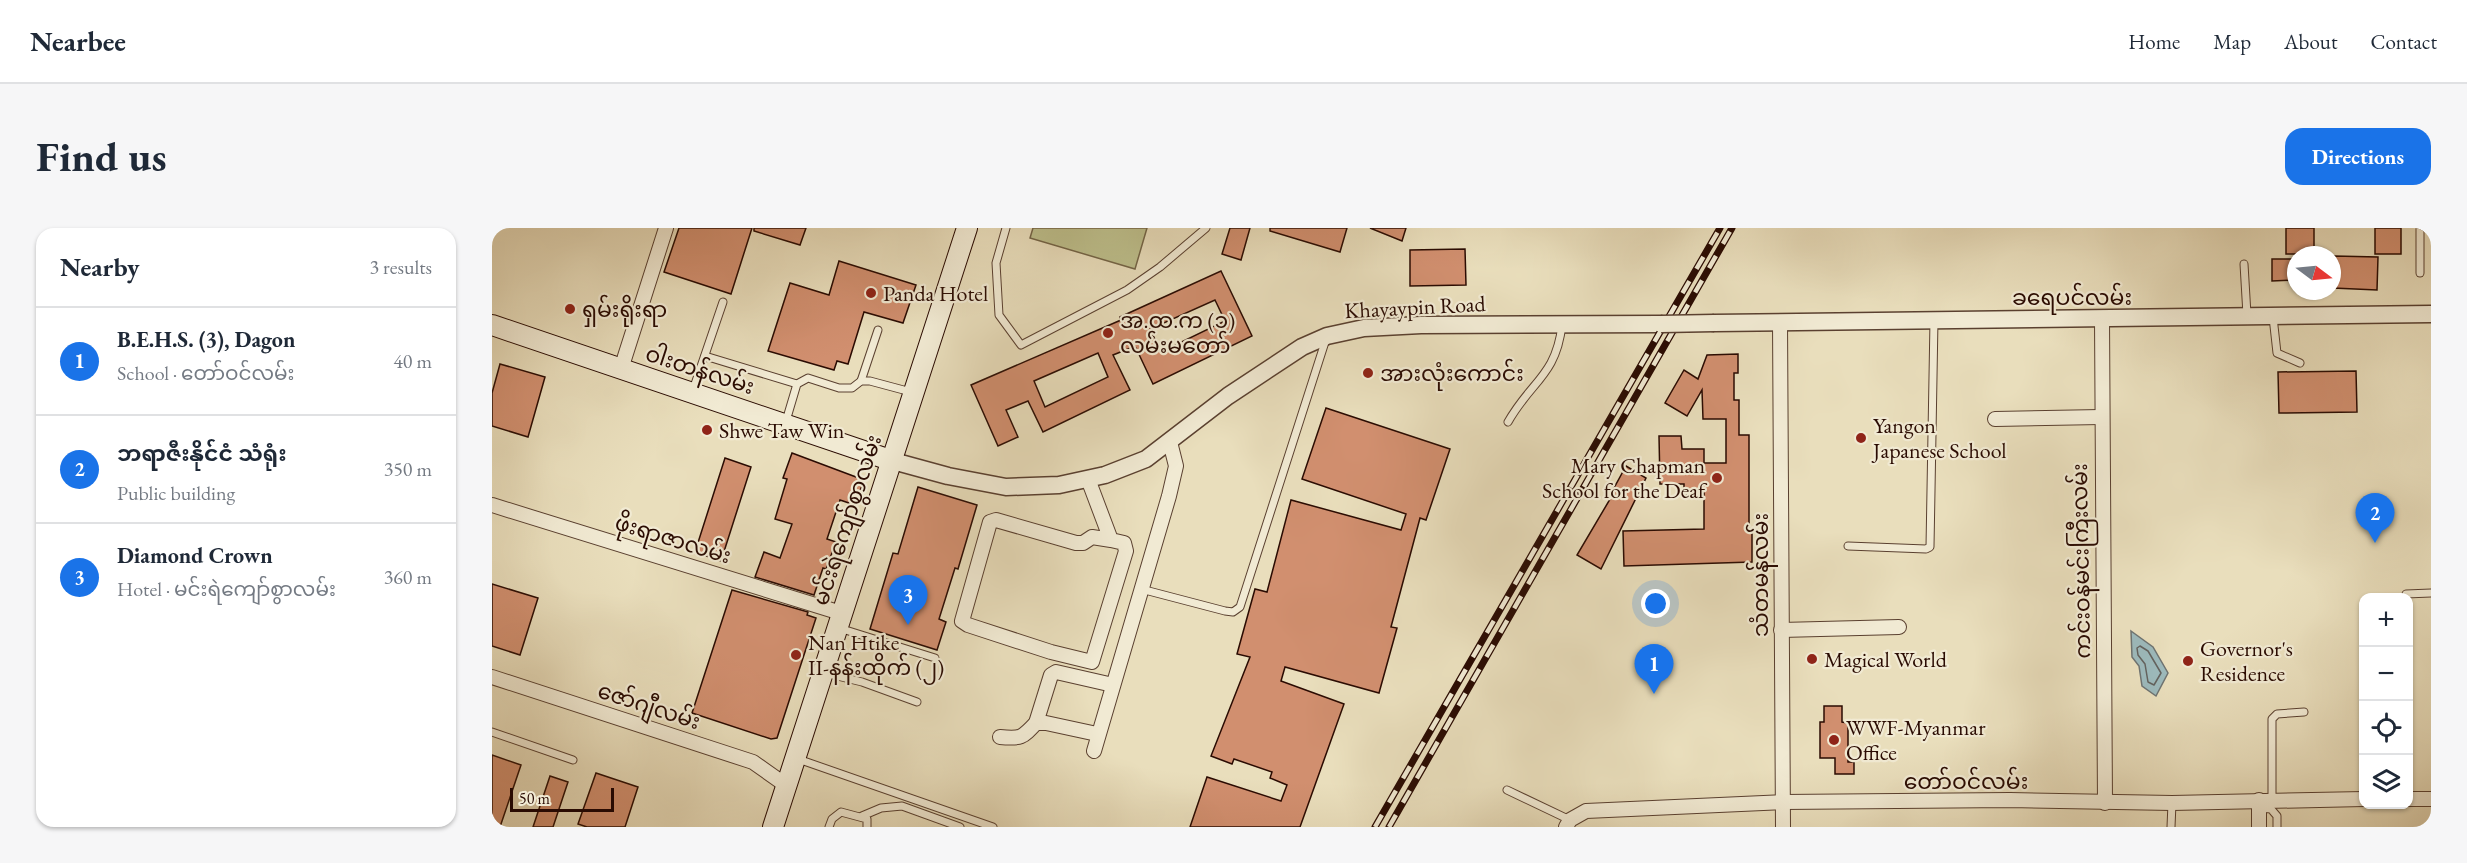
<!DOCTYPE html>
<meta charset="utf-8">
<style>
:root{--surface:#fff;--page:#f6f6f7;--text:#1f2937;--muted:#747a83;--line:#e0e1e3;--accent:#1a73e8}
body{margin:0;font-family:"EB Garamond","Noto Sans Myanmar",serif;background:var(--page);color:var(--text)}
.controls{position:absolute;right:18px;bottom:18px;display:grid;overflow:hidden;border-radius:12px;box-shadow:0 2px 4px #0004}
.controls button{width:54px;height:54px;display:grid;place-items:center;padding:0;border:0;border-bottom:2px solid var(--line);background:var(--surface);color:var(--text);font:30px sans-serif}
.compass{position:absolute;left:1795px;top:18px;width:54px;height:54px;border-radius:50%;background:var(--surface);box-shadow:0 2px 4px #0004;rotate:106deg}
.scale{position:absolute;left:18px;bottom:15px;width:104px;box-sizing:border-box;padding-left:6px;border:3px solid #2a0b02;border-top:0;font-size:16px;line-height:21px;white-space:nowrap;color:#2a0b02;-webkit-text-stroke:4px #f1ead3;paint-order:stroke}
.you{position:absolute;left:1164px;top:376px;width:21px;height:21px;margin:-15px;border:4px solid #fff;border-radius:50%;background:#1a73e8;box-shadow:0 0 0 9px #1a73e833}
.badge{display:grid;place-items:center;width:39px;height:39px;border-radius:50%;background:var(--accent);color:#fff;font-size:20px;font-weight:700}
.pin{position:absolute;translate:-50% -50px;filter:drop-shadow(0 2px 3px #0008)}
.pin::after{content:'';position:absolute;top:32px;width:21px;height:18px;background:inherit;clip-path:polygon(0 0,100% 0,50% 100%)}
.list{margin:0;padding:0;list-style:none}
h2{display:flex;justify-content:space-between;align-items:center;height:78px;margin:0;padding:0 24px;font-size:26px}
h2 small{font-size:20px;font-weight:400;color:var(--muted)}
.list li{display:grid;grid-template-columns:39px 1fr auto;gap:18px;align-items:center;box-sizing:border-box;height:108px;padding:0 24px;border-top:2px solid var(--line)}
.list b{display:block;font-size:22px;white-space:nowrap}
.list p{margin:0;font-size:20px;white-space:nowrap;color:var(--muted)}
.list em{font-size:20px;font-style:normal;color:var(--muted)}
.icon{flex:none;width:33px;height:33px;fill:none;stroke:currentColor;stroke-width:2;stroke-linecap:round;stroke-linejoin:round}
.map{position:relative;flex:none;width:1939px;height:599px;overflow:hidden;border-radius:18px}
header{display:flex;align-items:center;gap:36px;box-sizing:border-box;height:84px;padding:0 30px;background:var(--surface);border-bottom:2px solid var(--line)}
header strong{font-size:28px}
nav{display:flex;gap:33px;margin-inline-start:auto;font-size:21px}
.intro{display:flex;align-items:center;justify-content:space-between;box-sizing:border-box;height:144px;padding:0 36px}
h1{margin:0;font-size:42px}
.button{padding:15px 27px;border-radius:18px;background:var(--accent);color:#fff;font-size:21px;font-weight:700}
main{display:flex;gap:36px;padding:0 36px}
aside{flex:1;background:var(--surface);border-radius:18px;box-shadow:0 2px 4px #0004}
.map>svg:first-child{display:block}
.green{fill:#bdbf8c;stroke:#746547;stroke-width:1.5}
.water{fill:#9cb9bb;stroke:#6e7371;stroke-width:1.5}
.lines{fill:none;stroke-linecap:round;stroke-linejoin:round}
.shore{stroke:#63625e;stroke-width:1.5}
.building{fill:#d18f6f;stroke:#2a0b02;stroke-width:1.5;fill-rule:evenodd}
.service-casing{stroke:#5a4030;stroke-width:9}
.minor-casing{stroke:#5a4030;stroke-width:16}
.tertiary-casing{stroke:#5a4030;stroke-width:19}
.secondary-casing{stroke:#2a0b02;stroke-width:22}
.service{stroke:#f1ead3;stroke-width:7}
.minor{stroke:#f1ead3;stroke-width:14}
.tertiary{stroke:#f1ead3;stroke-width:16}
.secondary{stroke:#f1ead3;stroke-width:20}
.rail-casing{stroke:#2a0b02;stroke-width:7}
.rail{stroke:#f1ead3;stroke-width:4.5;stroke-dasharray:14;stroke-linecap:butt}
.tertiary-bridge-casing{stroke:#5a4030;stroke-width:19;stroke-linecap:butt}
.tertiary-bridge{stroke:#f1ead3;stroke-width:16}
.poi-dot{fill:#8f2418;stroke:#f1ead3;stroke-width:2}
.labels{text-anchor:middle;dominant-baseline:central;stroke-width:4.5;stroke-linejoin:round;paint-order:stroke}
.poi-label{font-size:22px;fill:#2a0b02;stroke:#f1ead3;text-anchor:start}
.street-label{font-size:22px;fill:#2a0b02;stroke:#f1ead3}
</style>
<header>
<strong>Nearbee</strong>
<nav><a>Home</a><a>Map</a><a>About</a><a>Contact</a></nav>
</header>
<div class="intro"><h1>Find us</h1><a class="button">Directions</a></div>
<main>
<aside>
<h2>Nearby<small>3 results</small></h2>
<ul class="list">
<li><span class="badge">1</span><div><b>B.E.H.S. (3), Dagon</b><p>School · တော်ဝင်လမ်း</p></div><em>40 m</em></li>
<li><span class="badge">2</span><div><b>ဘရာဇီးနိုင်ငံ သံရုံး</b><p>Public building</p></div><em>350 m</em></li>
<li><span class="badge">3</span><div><b>Diamond Crown</b><p>Hotel · မင်းရဲကျော်စွာလမ်း</p></div><em>360 m</em></li>
</ul>
</aside>
<div class="map">
<svg width="1939" height="599" viewBox="0 0 1939 599">
<rect width="100%" height="100%" fill="#e9debc"/>
<filter id="stains"><feTurbulence type="fractalNoise" baseFrequency=".00333" numOctaves="4"/><feColorMatrix values="0 0 0 0 .2 0 0 0 0 .09 0 0 0 0 .02 0 0 0 .5 -.17"/></filter>
<radialGradient id="worn" r=".72"><stop offset=".6" stop-color="#630" stop-opacity="0"/><stop offset="1" stop-color="#630" stop-opacity=".3"/></radialGradient>
<path class="green" d="M541,0h114l-12,41 -105,-31z"/>
<path class="water" d="M1639,403l22,16 15,26 -12,23 -14,-10 -3,-20 -7,-9z"/>
<g class="lines">
<path class="shore" d="M1648,418l8,5 13,22 -7,12 -6,-3 -3,-18 -7,-9 -1,-7z"/>
</g>
<g class="building">
<path d="M187,0h73l-21,66 -67,-22z"/>
<path d="M262,0h52l-6,17 -46,-14z"/>
<path d="M738,0h20l-9,32 -19,-6z"/>
<path d="M778,0h77l-7,24 -70,-21z"/>
<path d="M878,0h36l-4,13z"/>
<rect x="1794" y="0" width="28" height="26"/>
<rect x="1883" y="0" width="26" height="26"/>
<path d="M973,21l1,36 -56,1v-36z"/>
<path d="M1842,28l44,1 -1,33 -44,-2z"/>
<path d="M1780,31h24v21l-24,1z"/>
<path d="M347,33l77,24 -13,38 -39,-11 -16,52 -11,-3 -3,9 -66,-19 22,-68 39,12z"/>
<path d="M729,43l31,65 -99,48 -17,-36 -3,-1 -20,8 17,35 -87,42 -15,-31 -22,9 12,27 -20,9 -27,-61 150,-65 -1,-3zM723,72l10,21 -64,31 -11,-23zM606,125l10,24 -63,30 -11,-26z"/>
<path d="M1246,126v19h-4v27h5v35h10v98h3v29l-128,4 -1,-35 81,-2v-36l-20,1v-10h-24l-1,-48h22l1,13h22v14h22v-44h-23l-1,-29 -15,26 -22,-13 19,-33 14,9 9,-24z"/>
<path d="M8,136l45,13 -17,60 -36,-11v-33z"/>
<path d="M1864,143l1,41 -78,1 -1,-41z"/>
<path d="M834,180l124,41 -24,71 -6,-2 -29,109 6,1 -18,65 -94,-26 -4,14 63,23 -44,123h-110l17,-50 74,24 6,-16 -17,-7 2,-6 -38,-13 -2,5 -21,-8 39,-99 -13,-3 18,-65 12,3 24,-92 110,30 5,-16 -104,-35z"/>
<path d="M300,225l72,27 -9,25 -15,-5 -13,39 9,3 -10,27 -3,-1 -9,27 -59,-18 9,-25 16,6 12,-34 -17,-5 12,-40 -4,-1z"/>
<path d="M233,230l26,9 -30,94 -26,-9z"/>
<path d="M1134,238l20,12 -45,91 -24,-14 39,-66 -2,-1z"/>
<path d="M426,259l59,18 -19,64 -3,-1 -16,51 7,3 -9,28 -67,-21 23,-76 5,1z"/>
<path d="M0,356l46,14 -18,57 -28,-9z"/>
<path d="M240,362l76,22 -1,3 9,3 -39,120 -6,1 -79,-26z"/>
<path d="M1332,478h18v16l6,1v39h6v12h-19v-16h-15v-36h4z"/>
<path d="M0,527l29,10 -21,62h-8z"/>
<path d="M104,545l42,14 -13,40h-38l-9,-3z"/>
<path d="M58,548l18,6 -15,45h-20z"/>
</g>
<g class="lines">
<defs>
<g id="service">
<path d="M514,0l-10,35 3,52 22,30 106,-55 33,-23 46,-39"/>
<path d="M1928,0v45"/>
<path d="M1752,36l3,51"/>
<path d="M1781,89l4,36 23,10"/>
<path d="M213,128l92,28"/>
<path d="M369,153l17,-51"/>
<path d="M201,162l30,-88"/>
<path d="M294,193l11,-37 11,-6 31,10h13l9,-7h9l41,11"/>
<path d="M1016,194c23,-41 48,-46 54,-97"/>
<path d="M1356,318l78,3 4,-2 4,-227"/>
<path d="M649,361l84,22 8,1 7,-5 86,-268"/>
<path d="M1914,366l25,-1"/>
<path d="M347,400l96,30"/>
<path d="M333,445l37,9 55,20"/>
<path d="M0,504l81,28"/>
<path d="M306,531l195,68"/>
<path d="M1015,562l63,30"/>
<path d="M1780,572v-81l5,-5 27,-2"/>
<path d="M1767,580l12,1 6,7v11"/>
<path d="M370,588l19,-8 21,-2 58,21"/>
<path d="M337,599l3,-8 9,-7 26,7v8"/>
<path d="M1679,599l1,-24"/>
</g>
<g id="minor">
<path d="M1610,91l3,484"/>
<path d="M1288,94l3,505"/>
<path d="M129,141l45,-141"/>
<path d="M1503,191l106,-2"/>
<path d="M596,251l23,61 -19,-3 -9,6h-7l-80,-23 -6,2 -28,99 6,4 83,27 41,10 34,-111 -2,-8 -13,-3"/>
<path d="M0,277l349,108"/>
<path d="M1289,402l118,-3"/>
<path d="M0,449l261,85 34,24"/>
<path d="M544,495l15,-48 5,-3 57,13"/>
<path d="M508,509c21,2 22,1 36,-14h10l51,11"/>
<path d="M602,523l75,-255 7,-30 -6,-24"/>
<path d="M1916,571h23"/>
<path d="M1074,599l4,-7 16,-9 197,-9 227,-2 162,3 192,-4"/>
<path d="M1767,599v-27"/>
</g>
<g id="tertiary">
<path d="M1222,95l717,-9"/>
<path d="M401,233l55,15 58,11 53,-2 46,-10 41,-16 82,-63 74,-49 25,-11 37,-8 57,-3 240,-1"/>
</g>
<g id="secondary">
<path d="M0,97l401,136"/>
<path d="M281,599l194,-599"/>
</g>
</defs>
<use href="#service" class="service-casing"/>
<use href="#minor" class="minor-casing"/>
<use href="#tertiary" class="tertiary-casing"/>
<use href="#secondary" class="secondary-casing"/>
<use href="#service" class="service"/>
<use href="#minor" class="minor"/>
<use href="#tertiary" class="tertiary"/>
<use href="#secondary" class="secondary"/>
<defs>
<g id="rail">
<path d="M883,599l345,-599"/>
<path d="M897,599l343,-599"/>
</g>
</defs>
<use href="#rail" class="rail-casing"/>
<use href="#rail" class="rail"/>
<defs>
<path id="tertiary-bridge" d="M1169,96l53,-1"/>
</defs>
<use href="#tertiary-bridge" class="tertiary-bridge-casing"/>
<use href="#tertiary-bridge" class="tertiary-bridge"/>
</g>
<g class="poi-dot">
<circle cx="379" cy="65" r="6"/>
<circle cx="78" cy="81" r="6"/>
<circle cx="616" cy="105" r="6"/>
<circle cx="876" cy="145" r="6"/>
<circle cx="215" cy="202" r="6"/>
<circle cx="1369" cy="210" r="6"/>
<circle cx="1225" cy="250" r="6"/>
<circle cx="304" cy="427" r="6"/>
<circle cx="1320" cy="431" r="6"/>
<circle cx="1696" cy="433" r="6"/>
<circle cx="1342" cy="512" r="6"/>
</g>
<g class="labels">
<g class="poi-label">
<text x="391" y="65">Panda Hotel</text>
<text x="90" y="81">ရှမ်းရိုးရာ</text>
<text x="628" y="92">အ.ထ.က (၁)<tspan x="628" dy="25">လမ်းမတော်</tspan></text>
<text x="888" y="145">အားလုံးကောင်း</text>
<text x="1381" y="197">Yangon<tspan x="1381" dy="25">Japanese School</tspan></text>
<text x="227" y="202">Shwe Taw Win</text>
<text x="1213" y="237" text-anchor="end">Mary Chapman<tspan x="1213" dy="25">School for the Deaf</tspan></text>
<text x="316" y="414">Nan Htike<tspan x="316" dy="25">II-နန်းထိုက် (၂)</tspan></text>
<text x="1708" y="420">Governor's<tspan x="1708" dy="25">Residence</tspan></text>
<text x="1332" y="431">Magical World</text>
<text x="1354" y="499">WWF-Myanmar<tspan x="1354" dy="25">Office</tspan></text>
</g>
<g class="street-label">
<text x="1580" y="69">ခရေပင်လမ်း</text>
<text transform="translate(923 79) rotate(-3)">Khayaypin Road</text>
<text transform="translate(208 142) rotate(18)">ဝါးတန်လမ်း</text>
<text transform="translate(355 292) rotate(-72)">မင်းရဲကျော်စွာလမ်း</text>
<text transform="translate(181 311) rotate(17)">ဖိုးရာဇာလမ်း</text>
<text transform="translate(1589 333) rotate(-91)">ကင်းဝန်မင်းကြီးလမ်း</text>
<text transform="translate(1268 347) rotate(-90)">သံတမန်လမ်း</text>
<text transform="translate(157 478) rotate(18)">ဇော်ဂျီလမ်း</text>
<text x="1474" y="553">တော်ဝင်လမ်း</text>
</g>
</g>
<rect width="100%" height="100%" filter="url(#stains)"/>
<rect width="100%" height="100%" fill="url(#worn)"/>
</svg>
<div class="controls">
<button>+</button>
<button>−</button>
<button><svg class="icon" aria-label="locate" viewBox="0 0 24 24"><circle cx="12" cy="12" r="6"/><path d="M12 2v4M12 18v4M2 12h4M18 12h4"/></svg></button>
<button><svg class="icon" aria-label="layers" viewBox="0 0 24 24"><path d="M12 4l9 5-9 5-9-5zM3 14l9 5 9-5"/></svg></button>
</div>
<svg class="compass" viewBox="-18 -18 36 36"><path d="M0-13l5 13h-10z" fill="#e53935"/><path d="M0 13l5-13h-10z" fill="#747a83"/></svg>
<div class="scale">50 m</div>
<div class="you"></div>
<div class="pin badge" style="left:1162px;top:466px">1</div>
<div class="pin badge" style="left:1883px;top:315px">2</div>
<div class="pin badge" style="left:416px;top:397px">3</div>
</div>
</main>
